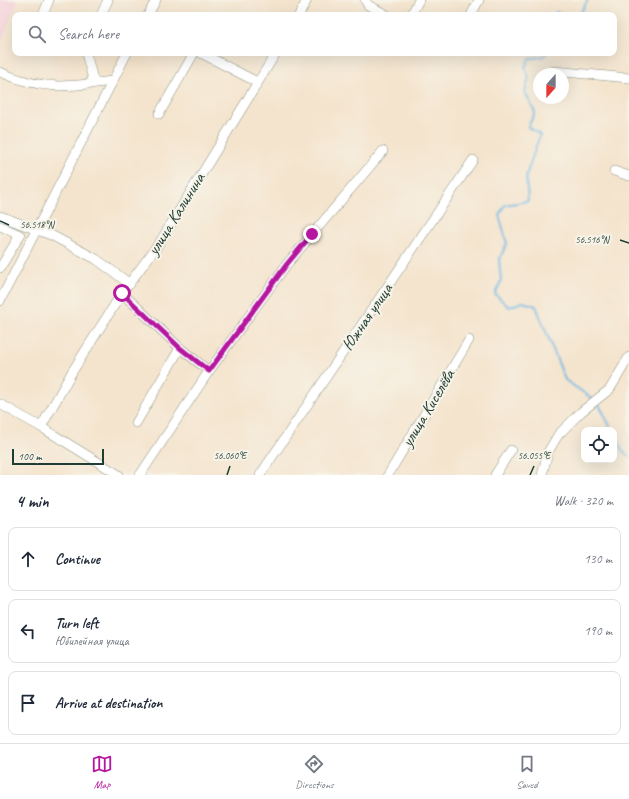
<!DOCTYPE html>
<meta charset="utf-8">
<style>
:root{--surface:#fff;--page:#f2f2f3;--text:#1f2937;--muted:#747a83;--line:#e0e1e3;--accent:#b5179e}
body{margin:0;font-family:Caveat,sans-serif;background:var(--page);color:var(--text)}
.controls{position:absolute;right:12px;bottom:12px;display:grid;overflow:hidden;border-radius:8px;box-shadow:0 4px 16px #0002}
.controls button{width:36px;height:36px;display:grid;place-items:center;padding:0;border:0;border-bottom:1px solid var(--line);background:var(--surface);color:var(--text);font:20px sans-serif}
.compass{position:absolute;left:533px;top:68px;width:36px;height:36px;border-radius:50%;background:var(--surface);box-shadow:0 4px 16px #0002;rotate:201deg}
.scale{position:absolute;left:12px;bottom:10px;width:92px;box-sizing:border-box;padding-left:4px;border:2px solid #1f3d34;border-top:0;font-size:11px;line-height:14px;white-space:nowrap;color:#1f3d34;-webkit-text-stroke:3px #f7f3e8;paint-order:stroke}
.stop{position:absolute;width:12px;height:12px;margin:-9px;border:3px solid #b5179e;border-radius:50%;background:#fff}
.stop.end{background:#b5179e;border-color:#fff;box-shadow:0 1px 4px #0008}
.list{margin:0;padding:0;list-style:none}
h2{display:flex;justify-content:space-between;align-items:center;height:52px;margin:0;padding:0 16px;font-size:17px}
h2 small{font-size:13px;font-weight:400;color:var(--muted)}
.list li{display:grid;grid-template-columns:26px 1fr auto;gap:12px;align-items:center;box-sizing:border-box;height:64px;margin:0 8px 8px;padding:0 8px;border:1px solid var(--line);border-radius:8px}
.list b{display:block;font-size:15px;white-space:nowrap}
.list p{margin:0;font-size:13px;white-space:nowrap;color:var(--muted)}
.list em{font-size:13px;font-style:normal;color:var(--muted)}
.icon{flex:none;width:22px;height:22px;fill:none;stroke:currentColor;stroke-width:2;stroke-linecap:round;stroke-linejoin:round}
.map{position:relative;flex:none;width:629px;height:475px;overflow:hidden}
.search{position:absolute;background:var(--surface);box-shadow:0 4px 16px #0002;left:12px;right:12px;top:12px;height:44px;display:flex;align-items:center;gap:10px;box-sizing:border-box;padding:0 14px;border-radius:8px;color:var(--muted);font-size:15px}
.sheet{height:268px;background:var(--surface)}
nav{display:flex;justify-content:space-around;align-items:center;box-sizing:border-box;height:56px;border-top:1px solid var(--line);background:var(--surface);font-size:11px;color:var(--muted)}
nav a{display:grid;justify-items:center;gap:2px}
nav .on{color:var(--accent)}
.map>svg:first-child{display:block}
.built{fill:#f5cfda}
.lines{fill:none;stroke-linecap:round;stroke-linejoin:round}
.stream{stroke:#6bb6e3;stroke-width:2}
.minor-casing{stroke:#8a9080;stroke-width:10}
.minor{stroke:#fff;stroke-width:9}
.route{stroke:#b5179e;stroke-width:5}
.ticks{fill:none;stroke:#1f3d34;stroke-width:1.5}
.labels{text-anchor:middle;dominant-baseline:central;stroke-width:4;stroke-linejoin:round;paint-order:stroke}
.street-label{font-size:17px;fill:#1f3d34;stroke:#f7f3e8}
.ticks-label{font-size:10px;text-anchor:middle;fill:#1f3d34;stroke:#f7f3e8;stroke-width:4;stroke-linejoin:round;paint-order:stroke}
</style>
<div class="map">
<svg width="629" height="475" viewBox="0 0 629 475">
<rect width="100%" height="100%" fill="#f7f3e8"/>
<filter id="ink" filterUnits="userSpaceOnUse"><feTurbulence type="fractalNoise" baseFrequency=".025" numOctaves="2"/><feDisplacementMap in="SourceGraphic" scale="8" xChannelSelector="R" yChannelSelector="G"/><feConvolveMatrix kernelMatrix="1 2 1 2 8 2 1 2 1" color-interpolation-filters="sRGB"/></filter>
<filter id="wash" filterUnits="userSpaceOnUse"><feTurbulence type="fractalNoise" baseFrequency=".012" numOctaves="4" result="noise"/><feDisplacementMap in="SourceGraphic" scale="16" xChannelSelector="R" yChannelSelector="G"/><feGaussianBlur stdDeviation="0.9" result="paint"/><feColorMatrix in="noise" values="0 0 0 0 0 0 0 0 0 0 0 0 0 0 0 0 0 1.4 0 .05"/><feComposite in="paint" operator="in"/></filter>
<g filter="url(#wash)">
<rect width="100%" height="100%" fill="#f4e4cd"/>
<path class="built" d="M0,0h18l-18,45z"/>
<g class="lines">
<g class="stream">
<path d="M555,15l1,-3 8,3"/>
<path d="M579,15l9,-15"/>
<path d="M546,53l-2,3 -15,3 -4,9 4,10 -4,14 10,20 -7,15 12,8 -14,41 2,25 -23,4 -6,10 8,28 -8,17 2,21 -6,13 14,13 14,-5 13,4 29,74 28,19"/>
<path d="M598,403l14,27"/>
<path d="M614,433l8,17 7,7"/>
</g>
</g>
</g>
<g filter="url(#ink)">
<g class="lines">
<defs>
<g id="minor">
<path d="M365,0l3,5 19,10"/>
<path d="M43,15l6,-15"/>
<path d="M101,15l7,-15"/>
<path d="M148,15l8,-15"/>
<path d="M299,15l8,-15"/>
<path d="M411,15l8,-15"/>
<path d="M471,15l8,-15"/>
<path d="M86,53l8,30"/>
<path d="M201,53l56,29"/>
<path d="M554,71l75,7"/>
<path d="M0,72c43,19 69,15 113,9"/>
<path d="M159,114l35,-61"/>
<path d="M614,171l15,5"/>
<path d="M0,216l51,19 45,24 34,25"/>
<path d="M0,226l20,9 -20,33"/>
<path d="M122,293l58,55 29,23"/>
<path d="M0,301l127,-248"/>
<path d="M0,404l41,23 78,48"/>
<path d="M136,423l44,-75"/>
<path d="M41,427l31,-55 50,-79 36,-48 118,-192"/>
<path d="M140,475l69,-104 78,-107 96,-113"/>
<path d="M260,475l213,-315"/>
<path d="M388,475l81,-135"/>
<path d="M495,475l16,-25"/>
<path d="M542,475l6,-23 10,-17 23,-23 29,-23 19,-32"/>
</g>
</defs>
<use href="#minor" class="minor-casing"/>
<use href="#minor" class="minor"/>
</g>
</g>
<g class="lines" filter="url(#ink)">
<path class="route" d="M122,293l58,55 29,23 78,-107 25,-30"/>
</g>
<path class="ticks" d="M0,221l9,4M620,240l9,3M227,475l3,-9M530,475l4,-9"/>
<g class="labels">
<g class="street-label">
<text transform="translate(176 214) rotate(-58)">улица Калинина</text>
<text transform="translate(367 317) rotate(-56)">Южная улица</text>
<text transform="translate(428 408) rotate(-59)">улица Киселёва</text>
</g>
</g>
<g class="ticks-label">
<text x="37" y="228">56.518°N</text>
<text x="592" y="243">56.516°N</text>
<text x="230" y="459">56.060°E</text>
<text x="534" y="459">56.055°E</text>
</g>
</svg>
<div class="controls">
<button><svg class="icon" aria-label="locate" viewBox="0 0 24 24"><circle cx="12" cy="12" r="6"/><path d="M12 2v4M12 18v4M2 12h4M18 12h4"/></svg></button>
</div>
<svg class="compass" viewBox="-18 -18 36 36"><path d="M0-13l5 13h-10z" fill="#e53935"/><path d="M0 13l5-13h-10z" fill="#747a83"/></svg>
<div class="scale">100 m</div>
<div class="stop" style="left:122px;top:293px"></div>
<div class="stop end" style="left:312px;top:234px"></div>
<div class="search"><svg class="icon" aria-label="search" viewBox="0 0 24 24"><circle cx="10" cy="10" r="6"/><path d="M15 15l6 6"/></svg>Search here</div>
</div>
<section class="sheet">
<h2>4 min<small>Walk · 320 m</small></h2>
<ul class="list">
<li><svg class="icon" aria-label="ahead" viewBox="0 0 24 24"><path d="M12 20V5M6 11l6-6 6 6"/></svg><div><b>Continue</b></div><em>130 m</em></li>
<li><svg class="icon" aria-label="left" viewBox="0 0 24 24"><path d="M17 20v-9H6M10 6l-5 5 5 5"/></svg><div><b>Turn left</b><p>Юбилейная улица</p></div><em>190 m</em></li>
<li><svg class="icon" aria-label="arrive" viewBox="0 0 24 24"><path d="M6 21V4h12l-3 4 3 4H6"/></svg><div><b>Arrive at destination</b></div></li>
</ul>
</section>
<nav>
<a class="on"><svg class="icon" aria-label="map" viewBox="0 0 24 24"><path d="M3 6l6-2 6 2 6-2v14l-6 2-6-2-6 2zM9 4v14M15 6v14"/></svg>Map</a>
<a><svg class="icon" aria-label="directions" viewBox="0 0 24 24"><path d="M12 3l9 9-9 9-9-9zM9 14v-3h6M13 9l2 2-2 2"/></svg>Directions</a>
<a><svg class="icon" aria-label="saved" viewBox="0 0 24 24"><path d="M7 4h10v16l-5-4-5 4z"/></svg>Saved</a>
</nav>
